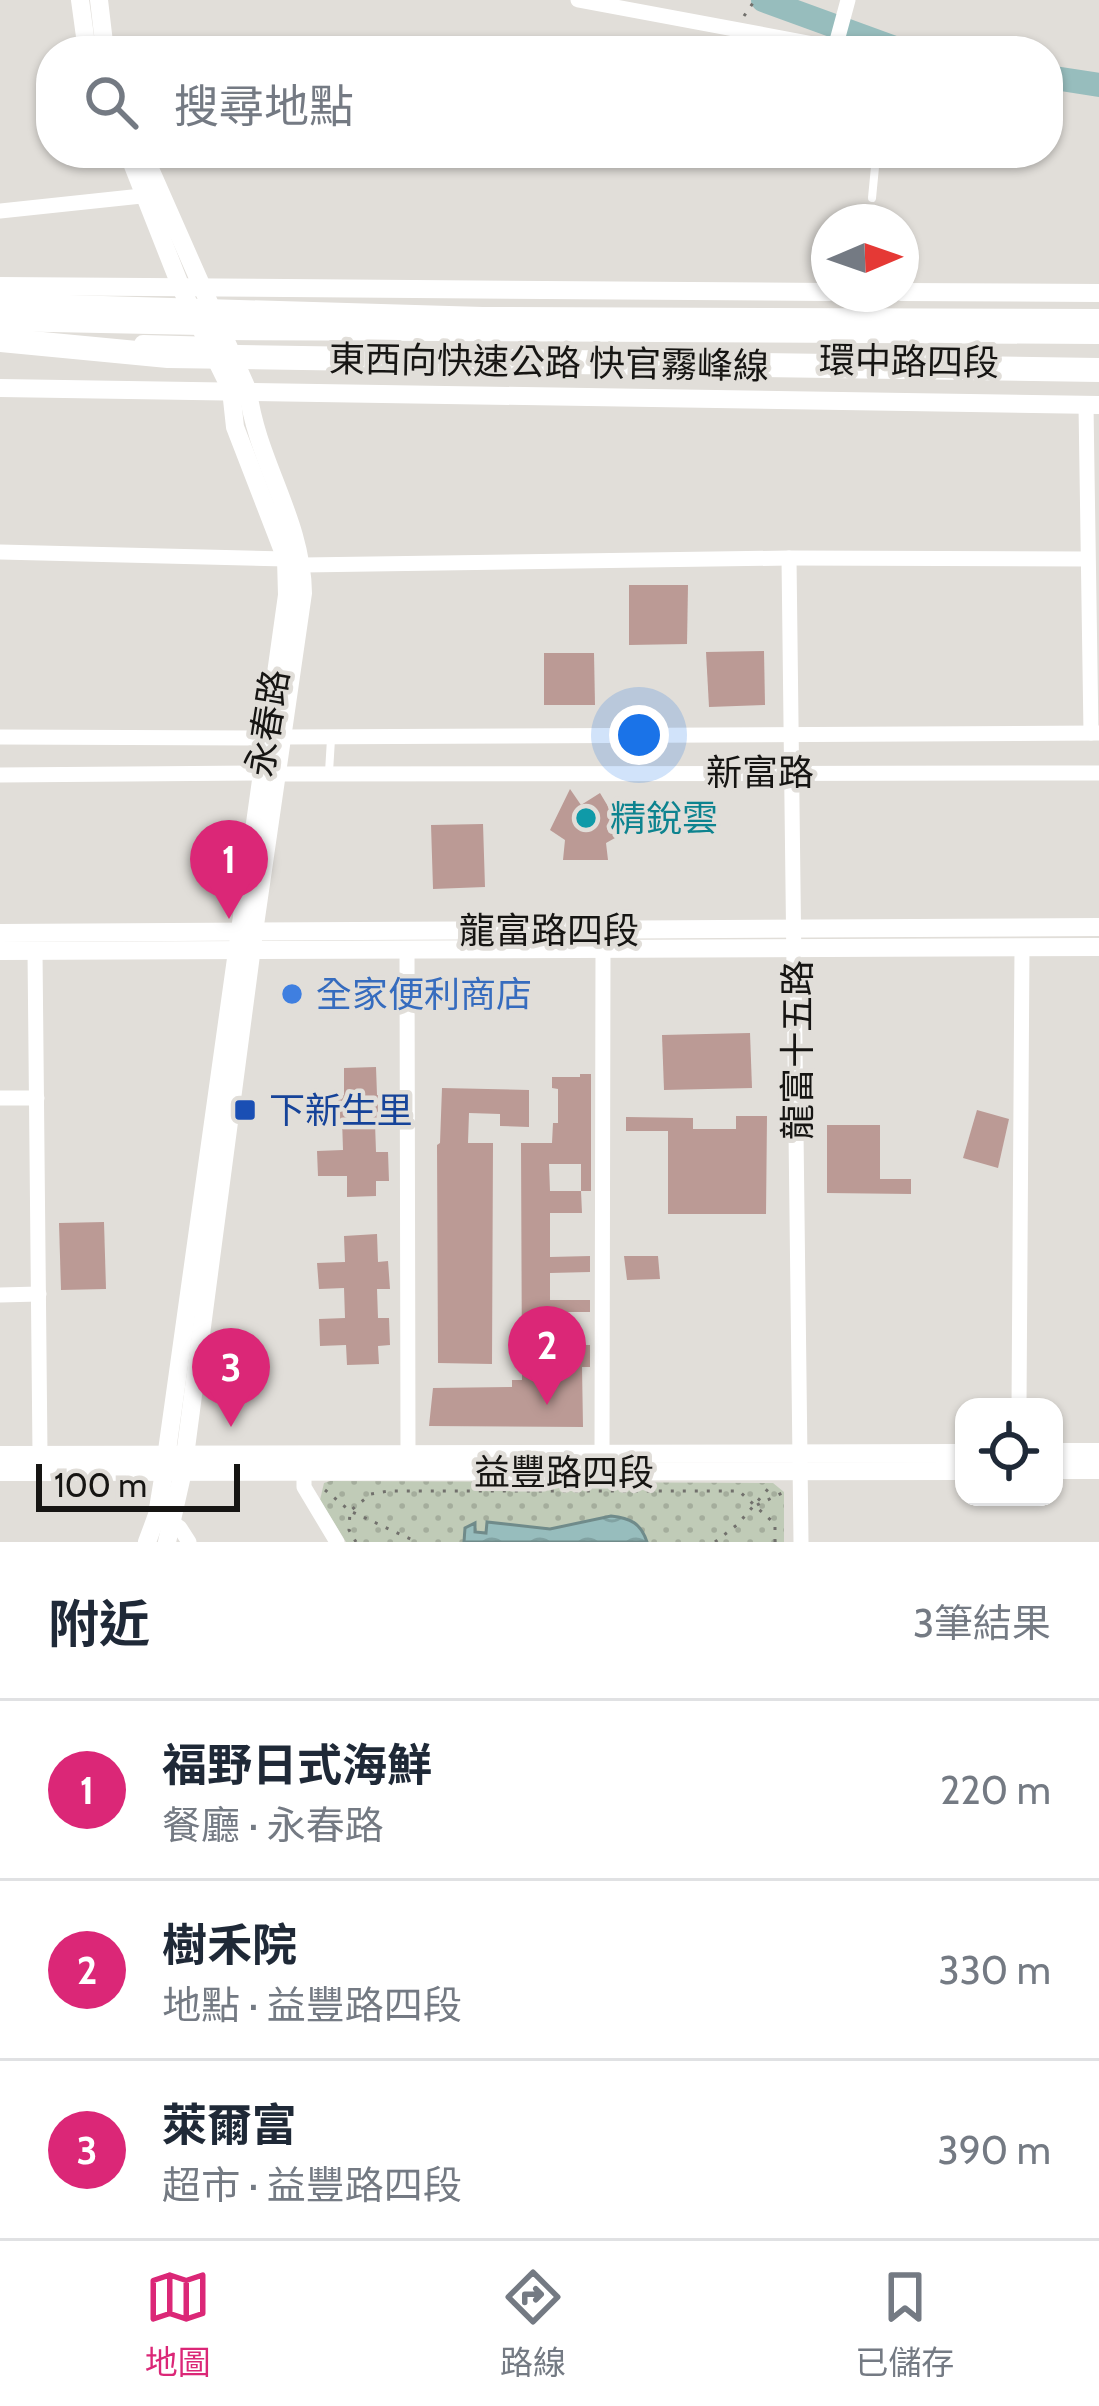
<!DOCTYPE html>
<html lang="zh-TW">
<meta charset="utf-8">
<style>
:root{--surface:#fff;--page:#f6f6f7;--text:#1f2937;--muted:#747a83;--line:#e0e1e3;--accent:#db2777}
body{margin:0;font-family:Cabin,"Noto Sans TC",sans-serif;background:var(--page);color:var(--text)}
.controls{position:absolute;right:36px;bottom:36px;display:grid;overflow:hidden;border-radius:24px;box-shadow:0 3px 9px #0004}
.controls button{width:108px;height:108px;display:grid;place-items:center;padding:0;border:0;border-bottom:3px solid var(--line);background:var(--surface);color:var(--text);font:60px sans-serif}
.compass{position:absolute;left:811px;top:204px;width:108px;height:108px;border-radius:50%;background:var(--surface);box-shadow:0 3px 9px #0004;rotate:88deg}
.scale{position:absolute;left:36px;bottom:30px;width:204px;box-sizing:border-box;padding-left:12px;border:6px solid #161513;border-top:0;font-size:33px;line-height:42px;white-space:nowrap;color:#161513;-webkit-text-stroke:9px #e1ded9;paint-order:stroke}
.you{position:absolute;left:639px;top:735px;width:42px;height:42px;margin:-30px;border:9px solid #fff;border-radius:50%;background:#1a73e8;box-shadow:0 0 0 18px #1a73e833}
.badge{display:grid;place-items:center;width:78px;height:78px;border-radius:50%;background:var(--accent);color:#fff;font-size:39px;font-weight:700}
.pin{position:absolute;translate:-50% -99px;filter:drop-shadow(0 3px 6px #0008)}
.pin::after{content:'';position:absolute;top:63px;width:42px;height:36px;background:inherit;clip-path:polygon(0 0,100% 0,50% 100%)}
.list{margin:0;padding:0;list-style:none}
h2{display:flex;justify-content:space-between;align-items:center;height:156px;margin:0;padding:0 48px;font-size:51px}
h2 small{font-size:39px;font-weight:400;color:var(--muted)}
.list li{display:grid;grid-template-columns:78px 1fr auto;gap:36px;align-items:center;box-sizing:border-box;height:180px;padding:0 48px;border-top:3px solid var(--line)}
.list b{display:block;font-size:45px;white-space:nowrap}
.list p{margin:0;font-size:39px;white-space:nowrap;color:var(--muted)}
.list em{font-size:39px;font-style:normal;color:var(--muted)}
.icon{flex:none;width:66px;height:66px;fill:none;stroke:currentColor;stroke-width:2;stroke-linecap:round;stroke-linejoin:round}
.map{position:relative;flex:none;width:1099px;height:1542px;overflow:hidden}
.search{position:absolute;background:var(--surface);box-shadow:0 3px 9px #0004;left:36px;right:36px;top:36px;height:132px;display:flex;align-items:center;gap:30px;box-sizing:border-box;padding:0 42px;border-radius:48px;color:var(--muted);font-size:45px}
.sheet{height:696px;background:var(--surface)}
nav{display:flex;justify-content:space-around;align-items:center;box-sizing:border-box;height:168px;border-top:3px solid var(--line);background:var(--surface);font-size:33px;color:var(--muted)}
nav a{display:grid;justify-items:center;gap:6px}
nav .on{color:var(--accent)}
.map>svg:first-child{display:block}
.grass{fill:url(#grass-dots)}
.water{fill:url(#water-waves);stroke:#708b8a;stroke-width:3}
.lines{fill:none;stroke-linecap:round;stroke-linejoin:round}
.river{stroke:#97bdbd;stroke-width:24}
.building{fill:#bb9a95;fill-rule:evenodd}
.path{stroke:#71706c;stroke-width:3;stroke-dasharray:3 9;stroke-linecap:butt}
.service{stroke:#fff;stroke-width:8}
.minor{stroke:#fff;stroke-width:15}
.tertiary{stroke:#fff;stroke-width:18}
.trunk{stroke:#fff;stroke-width:24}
.culture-dot{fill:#0f9aa8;stroke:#e1ded9;stroke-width:4.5}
.shop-dot{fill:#3f7fe0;stroke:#e1ded9;stroke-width:4.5}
.transit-dot{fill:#1a4fb4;stroke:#e1ded9;stroke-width:4.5}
.labels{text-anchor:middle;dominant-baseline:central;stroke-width:9;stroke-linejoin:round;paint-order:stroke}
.street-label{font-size:36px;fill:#161513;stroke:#e1ded9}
.culture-label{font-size:36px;fill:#0d838f;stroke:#e1ded9;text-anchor:start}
.shop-label{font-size:36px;fill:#366cbe;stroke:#e1ded9;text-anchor:start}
.transit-label{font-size:36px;fill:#164399;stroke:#e1ded9;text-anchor:start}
</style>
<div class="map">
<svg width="1099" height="1542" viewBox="0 0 1099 1542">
<defs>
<pattern id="grass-dots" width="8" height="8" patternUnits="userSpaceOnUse" patternTransform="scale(3)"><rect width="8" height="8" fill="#c0cbb7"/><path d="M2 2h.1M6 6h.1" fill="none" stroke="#a4ad9c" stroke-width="1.8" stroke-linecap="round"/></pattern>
<pattern id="water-waves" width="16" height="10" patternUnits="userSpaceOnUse" patternTransform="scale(3)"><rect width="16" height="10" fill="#97bdbd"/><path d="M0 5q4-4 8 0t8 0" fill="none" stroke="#81a2a2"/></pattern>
</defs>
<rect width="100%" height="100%" fill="#e1ded9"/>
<path class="grass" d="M330,1481l443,2 11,9v50h-438l-26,-42 4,-17z"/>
<path class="water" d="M611,1516c19,2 30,7 36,26h-183l1,-14 10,-5v9l11,1 1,-11 63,7z"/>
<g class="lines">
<g class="river">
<path d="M763,0l140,51"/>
<path d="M1048,77l51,8"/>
</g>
</g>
<g class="building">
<path d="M629,585h59l-1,59 -58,1z"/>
<path d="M764,651l1,54 -56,2 -3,-55z"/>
<path d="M544,653h50l1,52h-51z"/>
<path d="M570,789l11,16 19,-12 24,40 -18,10 2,17h-45l2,-20 -15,-10z"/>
<path d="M483,824l2,63 -52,2 -2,-64z"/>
<path d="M750,1033l2,55 -88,2 -2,-55z"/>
<path d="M376,1067l1,28h10l1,28h-13l1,29h12l1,29h-13v15l-29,1v-21h-29l-1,-25 26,-1 -1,-31 -21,1 -1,-25h24v-27z"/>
<path d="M580,1074h11v117h-10l1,22h-32v44l40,-1v16l-40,1v27h40v12h-40v33h40v22h-8l1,60 -154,-1 4,-38 79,-1v-7h10l-1,-237h31l1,-20h5v-34l-6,-1v-11h28zM549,1164h32v27h-31z"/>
<path d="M442,1088l87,2v37l-29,-1v-12l-31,-1 -1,30h25l-1,221 -54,-1 -1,-218 3,-2z"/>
<path d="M977,1110l32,9 -11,49 -35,-10z"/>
<path d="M736,1116h31l-1,98h-98v-83h-42v-14l67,1v11h43z"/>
<path d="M827,1125h53v54h31v15l-84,-1z"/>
<path d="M104,1222l2,67 -45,1 -2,-67z"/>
<path d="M377,1234l1,28 10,-1 2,28h-13l1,29h11l1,27 -12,1 1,18 -32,1 -1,-20 -26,1 -1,-27 26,-1 -1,-30 -25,1 -2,-26 28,-1 -1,-26z"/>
<path d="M624,1256h34l2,23 -33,1z"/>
</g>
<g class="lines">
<g class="path">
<path d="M744,16l11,-16"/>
<path d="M325,1490l25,21 67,31"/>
<path d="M757,1505l27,-13"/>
<path d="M356,1542l-7,-12 1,-19 21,-17 17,-3h351l36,33v18"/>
<path d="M715,1542l23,-18 30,-35"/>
</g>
<g class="service">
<path d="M870,153l5,14 -3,31"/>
<path d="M329,772l2,-33"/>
</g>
<g class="minor">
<path d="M578,0l257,48 13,-48"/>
<path d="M0,211l151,-16"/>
<path d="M1086,405l5,328"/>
<path d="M0,552l286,7"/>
<path d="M789,558l12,984"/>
<path d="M303,565l486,-7 298,1"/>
<path d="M0,737l264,1"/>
<path d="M283,737l816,-4"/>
<path d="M277,774l822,-1"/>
<path d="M0,775l260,-2"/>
<path d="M407,949l1,505"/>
<path d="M35,951l5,503"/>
<path d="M0,1098h37"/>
<path d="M0,1295l39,-1"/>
<path d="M1019,1407l3,-460"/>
<path d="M602,1453l1,-504"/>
<path d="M304,1472v15l33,55"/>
<path d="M167,1519l13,9 9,14"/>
</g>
<g class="tertiary">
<path d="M80,0l7,51"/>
<path d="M99,0l6,51"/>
<path d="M128,153l54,137 49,100 4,37 51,132 1,36 -123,877 -7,43 -10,27"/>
<path d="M143,153l105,238c9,71 54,128 55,202l-49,339 -71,539 -16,71"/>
<path d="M0,286l829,6"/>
<path d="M901,292l198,1"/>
<path d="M0,322l202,4 18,5 879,4"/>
<path d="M143,344l74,2"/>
<path d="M0,388l1099,17"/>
<path d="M0,933l1099,-6"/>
<path d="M0,951l1099,-4"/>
<path d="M1054,1452h45"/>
<path d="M0,1455l964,-2"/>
<path d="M1054,1470h45"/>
<path d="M0,1472l964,-1"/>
</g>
<g class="trunk">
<path d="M0,305l483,14 616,2"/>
<path d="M0,340l168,16 931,14"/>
</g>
</g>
<circle class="culture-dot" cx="586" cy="818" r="12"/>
<circle class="shop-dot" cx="292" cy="994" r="12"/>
<rect class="transit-dot" x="233" y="1098" width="24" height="24" rx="6"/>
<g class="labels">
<g class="street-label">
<text transform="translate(909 361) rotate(1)">環中路四段</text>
<text transform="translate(549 362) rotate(1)">東西向快速公路 快官霧峰線</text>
<text transform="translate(267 723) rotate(-81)">永春路</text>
<text x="760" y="772">新富路</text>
<text x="549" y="930">龍富路四段</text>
<text transform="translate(797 1050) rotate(-90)">龍富十五路</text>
<text x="564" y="1472">益豐路四段</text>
</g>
<g class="culture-label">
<text x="610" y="818">精銳雲</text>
</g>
<g class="shop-label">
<text x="316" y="994">全家便利商店</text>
</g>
<g class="transit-label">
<text x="269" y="1110">下新生里</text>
</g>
</g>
</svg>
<div class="controls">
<button><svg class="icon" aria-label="locate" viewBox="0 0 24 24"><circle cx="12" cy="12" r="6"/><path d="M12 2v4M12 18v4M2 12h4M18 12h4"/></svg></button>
</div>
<svg class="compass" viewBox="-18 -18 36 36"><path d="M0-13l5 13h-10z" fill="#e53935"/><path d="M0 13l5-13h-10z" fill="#747a83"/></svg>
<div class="scale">100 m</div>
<div class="you"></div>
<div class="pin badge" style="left:229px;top:919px">1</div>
<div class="pin badge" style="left:547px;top:1405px">2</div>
<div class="pin badge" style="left:231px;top:1427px">3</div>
<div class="search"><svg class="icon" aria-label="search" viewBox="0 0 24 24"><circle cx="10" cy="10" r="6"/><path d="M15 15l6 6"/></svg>搜尋地點</div>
</div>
<section class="sheet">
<h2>附近<small>3筆結果</small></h2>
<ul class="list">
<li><span class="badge">1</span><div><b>福野日式海鮮</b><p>餐廳 · 永春路</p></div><em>220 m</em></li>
<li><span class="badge">2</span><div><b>樹禾院</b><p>地點 · 益豐路四段</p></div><em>330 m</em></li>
<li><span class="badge">3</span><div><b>萊爾富</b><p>超市 · 益豐路四段</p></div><em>390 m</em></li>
</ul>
</section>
<nav>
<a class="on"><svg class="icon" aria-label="map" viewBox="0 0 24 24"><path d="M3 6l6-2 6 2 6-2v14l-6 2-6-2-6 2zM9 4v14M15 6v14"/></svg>地圖</a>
<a><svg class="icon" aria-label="directions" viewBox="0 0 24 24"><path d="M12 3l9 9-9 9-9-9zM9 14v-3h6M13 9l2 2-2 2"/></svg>路線</a>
<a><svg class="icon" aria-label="saved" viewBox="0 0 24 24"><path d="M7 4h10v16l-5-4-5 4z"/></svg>已儲存</a>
</nav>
